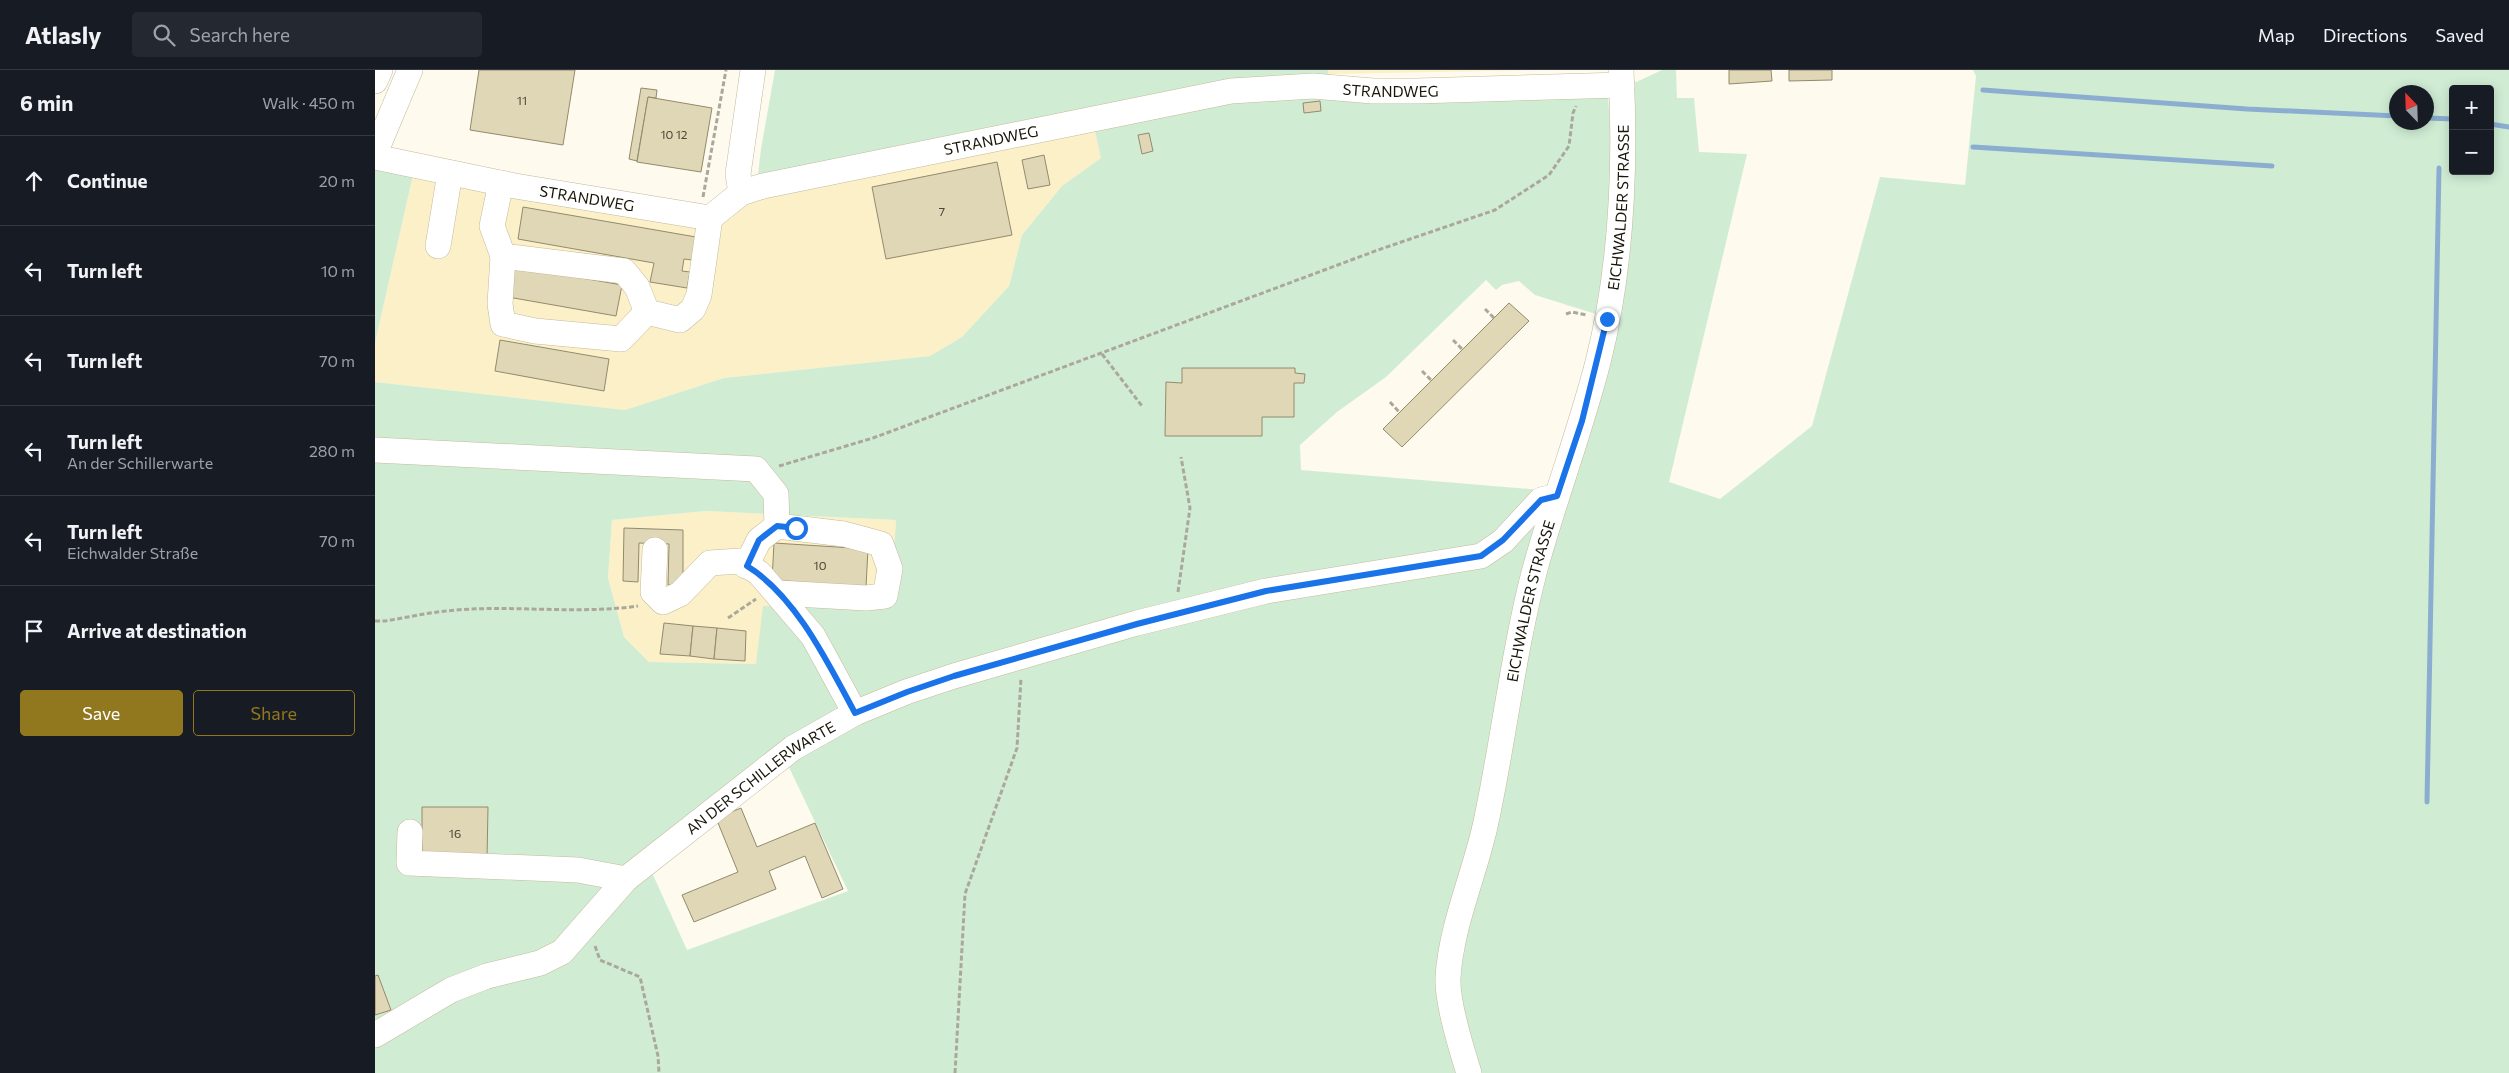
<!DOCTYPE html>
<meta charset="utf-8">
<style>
:root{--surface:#171b24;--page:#242831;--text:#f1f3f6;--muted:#9ea1a6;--line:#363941;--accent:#91771d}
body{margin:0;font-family:Commissioner,sans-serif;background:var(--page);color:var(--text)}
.controls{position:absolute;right:15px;top:15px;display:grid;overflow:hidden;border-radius:5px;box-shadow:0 2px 12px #0003}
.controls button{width:45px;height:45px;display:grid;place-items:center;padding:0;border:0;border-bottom:1px solid var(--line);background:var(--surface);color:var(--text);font:25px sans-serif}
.compass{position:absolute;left:2014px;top:15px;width:45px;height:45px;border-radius:50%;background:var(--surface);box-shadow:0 2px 12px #0003;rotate:337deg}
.stop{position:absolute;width:15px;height:15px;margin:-11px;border:4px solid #1a73e8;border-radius:50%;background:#fff}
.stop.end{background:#1a73e8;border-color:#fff;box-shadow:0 1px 5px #0008}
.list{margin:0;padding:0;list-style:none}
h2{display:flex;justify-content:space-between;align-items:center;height:65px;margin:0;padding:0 20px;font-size:21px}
h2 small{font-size:16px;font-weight:400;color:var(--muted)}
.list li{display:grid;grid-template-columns:32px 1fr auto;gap:15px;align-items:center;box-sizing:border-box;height:90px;padding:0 20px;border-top:1px solid var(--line)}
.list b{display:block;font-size:19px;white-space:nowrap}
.list p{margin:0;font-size:16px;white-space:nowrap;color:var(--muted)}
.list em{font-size:16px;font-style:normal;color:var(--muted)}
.actions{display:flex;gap:10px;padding:15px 20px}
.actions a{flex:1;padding:11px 0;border:1px solid var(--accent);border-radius:5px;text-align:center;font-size:18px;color:var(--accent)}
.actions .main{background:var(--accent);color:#fff}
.icon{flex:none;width:28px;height:28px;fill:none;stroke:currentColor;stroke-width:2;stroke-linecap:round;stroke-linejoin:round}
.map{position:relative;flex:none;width:2134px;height:1003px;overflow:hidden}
header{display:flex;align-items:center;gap:30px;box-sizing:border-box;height:70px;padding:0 25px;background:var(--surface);border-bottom:1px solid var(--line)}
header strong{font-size:24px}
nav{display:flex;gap:28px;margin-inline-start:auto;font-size:18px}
.search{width:350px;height:45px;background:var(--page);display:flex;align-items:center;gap:12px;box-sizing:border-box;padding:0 18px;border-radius:5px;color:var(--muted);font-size:19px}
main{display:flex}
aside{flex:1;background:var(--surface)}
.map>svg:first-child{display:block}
.built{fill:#fbf0c8}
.green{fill:#d0edd4;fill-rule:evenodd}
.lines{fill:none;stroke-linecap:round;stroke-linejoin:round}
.stream{stroke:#8baed0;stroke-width:5}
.building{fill:#e0d7b7;stroke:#938a6d}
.minor-casing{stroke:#c3ba9b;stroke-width:26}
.path{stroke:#aba89b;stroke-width:3;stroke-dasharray:5 2.5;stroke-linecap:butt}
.minor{stroke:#fff;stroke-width:25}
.route{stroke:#1a73e8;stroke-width:6}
.labels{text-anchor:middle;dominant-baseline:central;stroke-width:5;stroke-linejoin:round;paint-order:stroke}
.number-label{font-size:12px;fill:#4a4634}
.street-label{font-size:15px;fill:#181509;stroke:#fff}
</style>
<header>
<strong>Atlasly</strong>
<div class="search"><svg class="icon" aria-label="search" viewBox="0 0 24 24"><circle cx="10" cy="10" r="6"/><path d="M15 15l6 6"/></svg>Search here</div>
<nav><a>Map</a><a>Directions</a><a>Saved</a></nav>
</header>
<main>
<aside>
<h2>6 min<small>Walk · 450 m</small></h2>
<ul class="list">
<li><svg class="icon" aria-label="ahead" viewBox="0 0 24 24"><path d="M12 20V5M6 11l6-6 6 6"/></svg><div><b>Continue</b></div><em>20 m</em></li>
<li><svg class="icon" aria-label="left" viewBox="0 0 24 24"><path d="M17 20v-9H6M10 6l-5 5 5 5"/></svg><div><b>Turn left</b></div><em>10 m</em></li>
<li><svg class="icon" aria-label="left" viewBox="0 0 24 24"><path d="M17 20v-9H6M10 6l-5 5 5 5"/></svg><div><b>Turn left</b></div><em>70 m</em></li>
<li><svg class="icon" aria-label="left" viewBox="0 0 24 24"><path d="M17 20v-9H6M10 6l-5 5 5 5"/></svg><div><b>Turn left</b><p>An der Schillerwarte</p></div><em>280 m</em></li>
<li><svg class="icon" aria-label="left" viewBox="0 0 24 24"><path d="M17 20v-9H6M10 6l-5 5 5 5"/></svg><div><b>Turn left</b><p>Eichwalder Straße</p></div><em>70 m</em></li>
<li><svg class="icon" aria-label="arrive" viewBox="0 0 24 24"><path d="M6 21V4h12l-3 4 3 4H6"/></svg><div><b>Arrive at destination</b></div></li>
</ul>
<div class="actions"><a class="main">Save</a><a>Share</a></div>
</aside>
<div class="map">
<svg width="2134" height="1003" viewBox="0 0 2134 1003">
<rect width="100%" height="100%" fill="#fefaed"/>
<g class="built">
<path d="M953,0h213l-213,4z"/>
<path d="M719,56l7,32 -39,28 -40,49 -13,51 -47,51 -32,19 -206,22 -99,32 -250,-28v-39l38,-168 303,50 22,-19 35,-13z"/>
<path d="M331,441l190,9 -5,79 -135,65 -107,-2 -25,-25 -16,-59 4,-58z"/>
</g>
<g class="green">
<path d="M400,0h553l1,24 279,2 7,97 -16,122 -64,-20 -16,-14 -17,4 -6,5 -10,-10 -100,97 -49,35 -37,33 1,25 241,20 23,22 13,-45 54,-383 30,-14h14l1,28h17l5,54 48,2 -78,328 51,17 92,-73 68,-249 85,8 11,-109 -3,-6h536v1003h-2134v-691l250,28 99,-32 206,-22 32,-19 47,-51 13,-51 40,-49 39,-28 -7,-31 -339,73 6,-51zM2078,19h37v82h-37zM2022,22h30v30h-30zM331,441l190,9 -5,79 -128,7 -7,58 -107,-2 -25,-25 -16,-59 4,-58zM411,691l62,130 -161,59 -38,-84z"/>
<path d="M0,97l38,8 -38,168z"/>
</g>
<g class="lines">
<g class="stream">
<path d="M1608,20l264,19 150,7"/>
<path d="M2052,48l26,1"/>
<path d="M2115,54l19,3"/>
<path d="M1598,77l299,19"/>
<path d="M2052,732l12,-634"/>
</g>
</g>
<g class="building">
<path d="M104,0h96l-12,75 -93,-15z"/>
<path d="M1354,0h42l1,11 -43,3z"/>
<path d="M1414,0h43v10l-43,1z"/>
<path d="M266,18l16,2 -1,8 -8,-1 -11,64 -8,-2z"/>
<path d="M273,27l64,11 -11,64 -64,-10z"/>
<path d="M945,31l1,10 -17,2 -1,-10z"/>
<path d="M774,63l4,18 -11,3 -4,-19z"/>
<path d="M669,85l6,30 -22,4 -6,-29z"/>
<path d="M622,92l15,73 -126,24 -14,-72z"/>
<path d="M148,137l173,30 -4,23 -8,-1 -2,12 8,1 -3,16 -37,-6 4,-19 -136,-24z"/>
<path d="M138,196l109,19 -6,31 -108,-19z"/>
<path d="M1134,233l20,18 -127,126 -19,-18z"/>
<path d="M125,270l109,19 -5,32 -109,-20z"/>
<path d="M807,298h113v5l10,1 -1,9h-10v34h-32v19h-97l1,-54 16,1z"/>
<path d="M249,458l59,2v55h-15l1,-41 -30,-1 -1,39 -15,-1z"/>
<path d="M399,473l94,6 -2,38 -94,-7z"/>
<path d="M289,553l29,3 -3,30 -30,-2z"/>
<path d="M318,556l24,2 -3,31 -24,-3z"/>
<path d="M342,558l29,3 -1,30 -31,-2z"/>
<path d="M47,737h66l-1,52 -65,-1z"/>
<path d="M366,738l16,39 58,-24 28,66 -21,9 -17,-42 -36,15 7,18 -82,33 -12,-27 56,-23 -22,-54z"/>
<path d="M3,905l13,35 -16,5v-39z"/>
</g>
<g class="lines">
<defs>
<g id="minor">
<path d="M0,11l5,-11"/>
<path d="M0,83l35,-83"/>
<path id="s1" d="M0,87l140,29 195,32 31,-25 22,-7 468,-95 82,-5 60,5h44l205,-6"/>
<path d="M126,113l-9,43 11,30 121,15 13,16 10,25 33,8 13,-11 6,-14 11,-77"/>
<path d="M366,123l-3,-19 15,-104"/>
<path d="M63,176l12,-73"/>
<path d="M128,186l-3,48 3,20 32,7 86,8 26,-27"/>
<path d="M0,380l381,19 20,25 1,32"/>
<path d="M280,480l-2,42 10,10 17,-8 30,-31 30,-2 19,12 54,63 42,77"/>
<path d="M371,496l13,-26 18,-14 67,8 37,10 9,25 -5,27 -19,2 -88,-5"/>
<path d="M35,762l-1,31 169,7 48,9"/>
<path id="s2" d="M0,965l76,-45 36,-14 53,-13 22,-11 64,-73 167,-131 62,-35 51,-21 48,-16 183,-53 129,-32 215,-35 22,-15 38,-41 16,-4"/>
<path id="s3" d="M1094,1003c-8,-25 -22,-70 -21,-95 3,-53 27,-104 38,-156 18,-84 27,-169 49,-253 19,-69 45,-137 63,-207 24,-95 28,-194 23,-292"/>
</g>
</defs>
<use href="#minor" class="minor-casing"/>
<g class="path">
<path d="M328,127l23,-127"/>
<path d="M1110,239l10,10"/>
<path d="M1191,244l6,-2 15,3"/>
<path d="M1078,270l10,10"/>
<path d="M727,284l40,52"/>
<path d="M1047,301l10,10"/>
<path d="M1015,332l10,11"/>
<path d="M404,396l94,-28 505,-188 117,-40 54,-35 20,-29 4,-33 3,-7"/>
<path d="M803,522l12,-84 -9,-51"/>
<path d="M353,548l28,-19"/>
<path d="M0,551h10c20,-3 40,-8 61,-10 63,-7 128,4 192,-5"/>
<path d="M220,876l5,14 40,17 18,79 1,17"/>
<path d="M580,1003l10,-179 52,-146 4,-70"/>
</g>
<use href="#minor" class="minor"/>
</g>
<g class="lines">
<path class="route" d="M421,458l-19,-2 -18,14 -12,26c49,30 81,97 108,147l52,-21 47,-16 183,-52 129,-33 215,-35 22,-16 38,-40 16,-4 25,-75 25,-102"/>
</g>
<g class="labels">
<g class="number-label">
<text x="147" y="30">11</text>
<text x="299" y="64">10 12</text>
<text x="567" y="141">7</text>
<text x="445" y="495">10</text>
<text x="80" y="763">16</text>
</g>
<g class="street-label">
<text stroke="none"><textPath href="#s1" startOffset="1041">STRANDWEG</textPath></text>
<text stroke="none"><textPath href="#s1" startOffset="636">STRANDWEG</textPath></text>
<text stroke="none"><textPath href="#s1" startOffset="216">STRANDWEG</textPath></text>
<text stroke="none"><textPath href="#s3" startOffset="889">EICHWALDER STRASSE</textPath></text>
<text stroke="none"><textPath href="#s3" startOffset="484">EICHWALDER STRASSE</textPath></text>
<text stroke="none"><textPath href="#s2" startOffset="472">AN DER SCHILLERWARTE</textPath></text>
</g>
</g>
</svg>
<div class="controls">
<button>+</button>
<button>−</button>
</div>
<svg class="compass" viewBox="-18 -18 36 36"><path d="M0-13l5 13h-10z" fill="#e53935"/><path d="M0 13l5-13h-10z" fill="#9ea1a6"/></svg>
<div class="stop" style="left:421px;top:458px"></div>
<div class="stop end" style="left:1232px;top:249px"></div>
</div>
</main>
